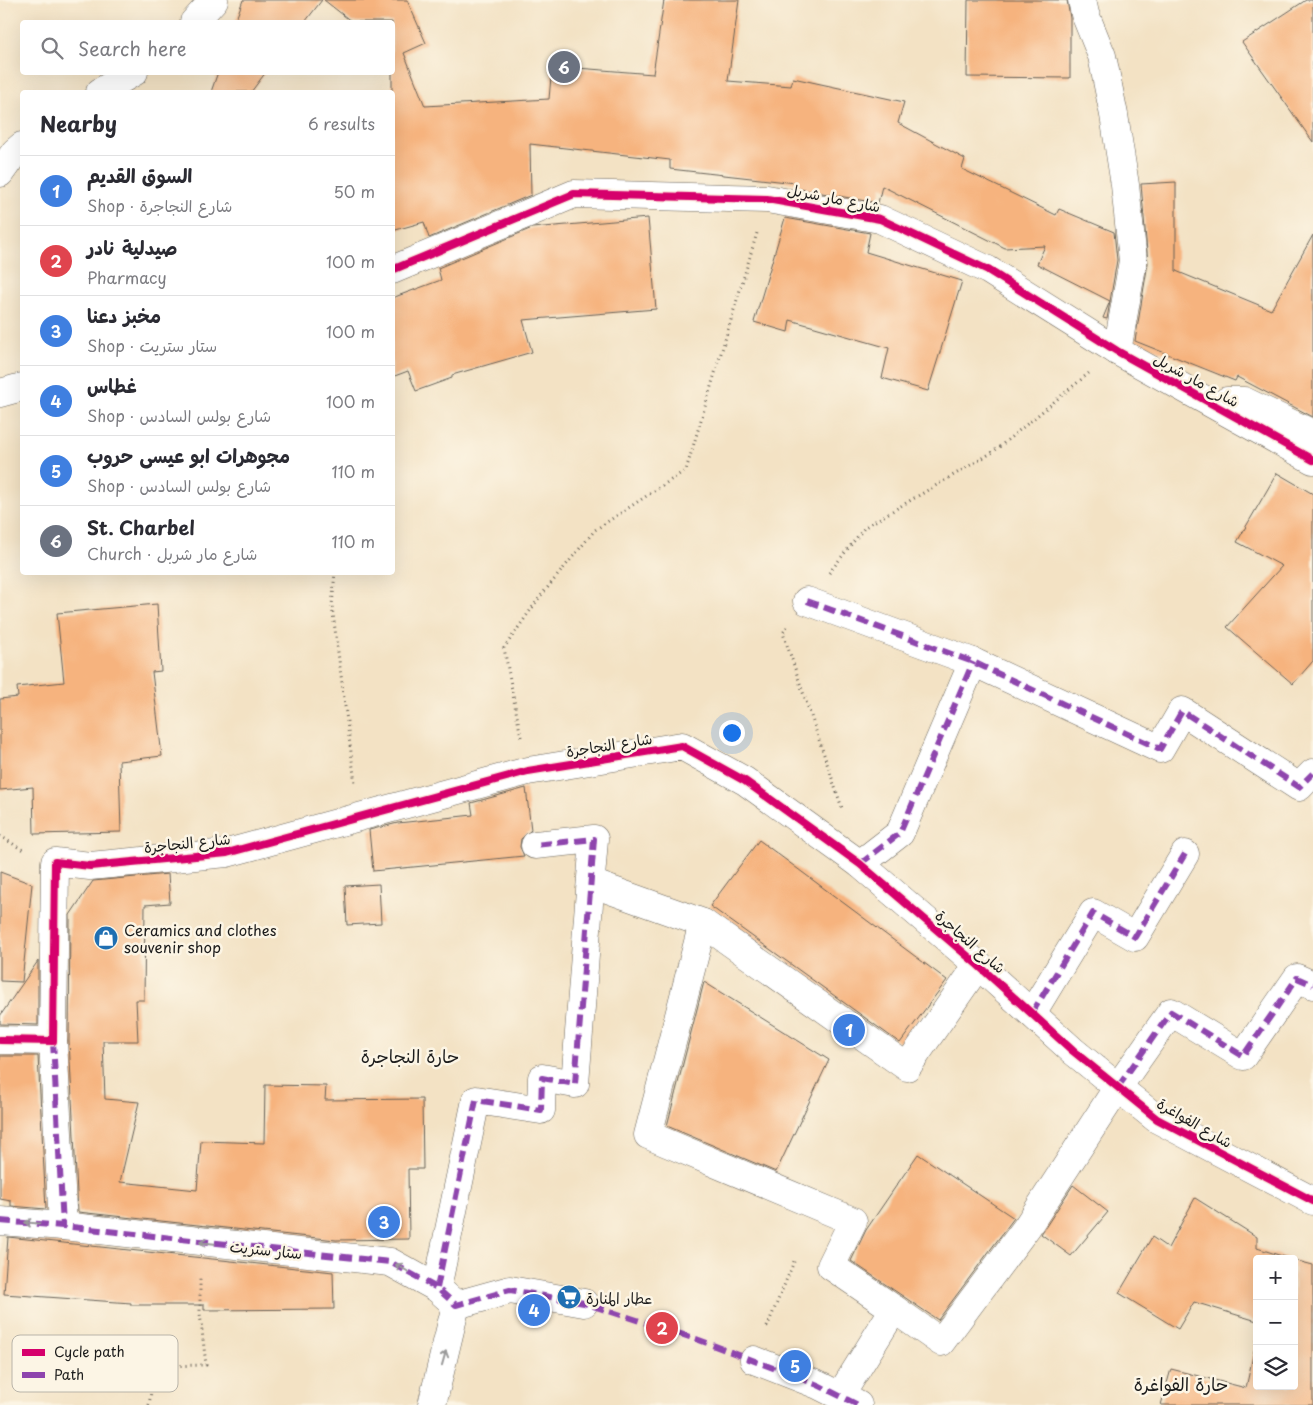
<!DOCTYPE html>
<meta charset="utf-8">
<style>
:root{--surface:#fff;--page:#f2f2f3;--text:#2b2b33;--muted:#7c7c81;--line:#e1e1e2;--accent:#1f6fb2}
body{margin:0;font-family:"Playpen Sans","Playpen Sans Arabic",sans-serif;background:var(--page);color:var(--text)}
.controls{position:absolute;right:15px;bottom:15px;display:grid;overflow:hidden;border-radius:5px;box-shadow:0 5px 20px #0002}
.controls button{width:45px;height:45px;display:grid;place-items:center;padding:0;border:0;border-bottom:1px solid var(--line);background:var(--surface);color:var(--text);font:25px sans-serif}
.you{position:absolute;left:731px;top:732px;width:18px;height:18px;margin:-12px;border:4px solid #fff;border-radius:50%;background:#1a73e8;box-shadow:0 0 0 8px #1a73e833}
.badge{display:grid;place-items:center;width:32px;height:32px;border-radius:50%;background:var(--accent);color:#fff;font-size:16px;font-weight:700}
.pin{position:absolute;translate:-50% -50%;border:2px solid #fff;box-shadow:0 1px 5px #0006}
.list{margin:0;padding:0;list-style:none}
h2{display:flex;justify-content:space-between;align-items:center;height:65px;margin:0;padding:0 20px;font-size:21px}
h2 small{font-size:16px;font-weight:400;color:var(--muted)}
.list li{display:grid;grid-template-columns:32px 1fr auto;gap:15px;align-items:center;box-sizing:border-box;height:70px;padding:0 20px;border-top:1px solid var(--line)}
.list b{display:block;font-size:19px;white-space:nowrap}
.list p{margin:0;font-size:16px;white-space:nowrap;color:var(--muted)}
.list em{font-size:16px;font-style:normal;color:var(--muted)}
.icon{flex:none;width:28px;height:28px;fill:none;stroke:currentColor;stroke-width:2;stroke-linecap:round;stroke-linejoin:round}
.map{position:relative;flex:none;width:1313px;height:1405px;overflow:hidden}
.search{position:absolute;background:var(--surface);box-shadow:0 5px 20px #0002;left:20px;top:20px;width:375px;height:55px;display:flex;align-items:center;gap:12px;box-sizing:border-box;padding:0 18px;border-radius:5px;color:var(--muted);font-size:19px}
.panel{position:absolute;background:var(--surface);box-shadow:0 5px 20px #0002;left:20px;top:90px;width:375px;height:485px;border-radius:5px}
.map>svg:first-child{display:block}
.building{fill:#f6b37e}
.lines{fill:none;stroke-linecap:round;stroke-linejoin:round}
.minor-casing{stroke:#676157;stroke-width:29}
.path{stroke:#676157;stroke-width:3;stroke-dasharray:1 4;stroke-linecap:butt}
.minor{stroke:#fff;stroke-width:28}
.quiet{stroke:#8e44ad;stroke-width:6;stroke-dasharray:12 6;stroke-linecap:butt}
.cycleway-casing{stroke:#fcf5e5;stroke-width:11}
.cycleway{stroke:#d6006c;stroke-width:8}
.oneway{stroke:#999}
.labels{text-anchor:middle;dominant-baseline:central;stroke-width:5;stroke-linejoin:round;paint-order:stroke}
.street-label{font-size:15px;fill:#1c1c1c;stroke:#fcf5e5}
.poi-label{font-size:15px;fill:#1c1c1c;stroke:#fcf5e5;text-anchor:start}
.quarter-label{font-size:18px;fill:#1c1c1c;stroke:#fcf5e5}
.key{fill:#fcf5e5;stroke:#b9b4a9;stroke-width:1}
.key-label{font-size:14px;fill:#1c1c1c}
</style>
<div class="map">
<svg width="1313" height="1405" viewBox="0 0 1313 1405">
<rect width="100%" height="100%" fill="#fcf5e5"/>
<filter id="ink" filterUnits="userSpaceOnUse"><feTurbulence type="fractalNoise" baseFrequency=".02" numOctaves="2"/><feDisplacementMap in="SourceGraphic" scale="10" xChannelSelector="R" yChannelSelector="G"/><feConvolveMatrix kernelMatrix="1 2 1 2 8 2 1 2 1" color-interpolation-filters="sRGB"/></filter>
<filter id="wash" filterUnits="userSpaceOnUse"><feTurbulence type="fractalNoise" baseFrequency=".0096" numOctaves="4" result="noise"/><feDisplacementMap in="SourceGraphic" scale="20" xChannelSelector="R" yChannelSelector="G"/><feGaussianBlur stdDeviation="1.12" result="paint"/><feColorMatrix in="noise" values="0 0 0 0 0 0 0 0 0 0 0 0 0 0 0 0 0 1.4 0 .05"/><feComposite in="paint" operator="in"/></filter>
<g filter="url(#wash)">
<rect width="100%" height="100%" fill="#f3e2c4"/>
<g id="blocks">
<g class="building">
<path d="M243,0h79l-17,22h-70z"/>
<path d="M324,0h83l19,43 -22,10 21,53 124,-7 3,-33 101,8 11,-74h75l-11,81 63,5 2,-8 111,24 -6,21 67,36 -3,10 94,46 3,-6 55,23 3,28 -10,59 -4,-1 7,-17 -73,-37 8,-18 -40,2 -123,-62 -4,17 -84,-15 2,-5 -126,-14v-9l-140,-16 1,51 -102,43 -5,-16 -32,9v-209h-40z"/>
<path d="M968,0h99l3,18v60l-103,-1z"/>
<path d="M1306,0h7v142l-71,-100z"/>
<path d="M218,72h48l-15,20h-40z"/>
<path d="M1176,182v89l95,39 42,-75v182l-76,-40 -2,4 -100,-40 13,-78 -7,-79z"/>
<path d="M648,218l8,91 -133,11 9,32 -80,23v3l-36,13 -8,-20 -16,6v-79l49,-18 -3,-12 94,-40z"/>
<path d="M785,218l85,15 -4,19 96,29 -34,110 -46,-13 7,-30 -99,-28 -2,12 -34,-10z"/>
<path d="M1277,473l36,21v167l-20,23 -66,-57 55,-61 -45,-24z"/>
<path d="M157,604l4,67 -9,1 10,84 -43,5 2,71 -87,2 -1,-47 -33,3v-91l18,-2 -1,-10 47,-5 -7,-69z"/>
<path d="M526,788l5,42 -10,9 -1,8 4,9 -151,15 -4,-41 29,-7 75,-8 -2,-12z"/>
<path d="M759,840l188,140 -47,63 -190,-137z"/>
<path d="M0,872l32,12 -10,98 -22,-1z"/>
<path d="M168,874l2,29 -25,2 -1,95h-8l2,41h-35l2,58 34,3 -19,80 77,8 4,-49 63,2 1,-58 61,1 -1,14 97,-1 1,70h-15l1,70 -73,1 -258,-28 -9,-171 1,-126 23,-34z"/>
<path d="M379,884l2,39 -34,2 -2,-39z"/>
<path d="M38,961v64l-38,-1v-8z"/>
<path d="M704,982l125,78 -53,112 -109,-46z"/>
<path d="M0,1056h38l8,153 -35,-3v-5l-11,-2z"/>
<path d="M918,1154l96,64 -76,102 -87,-59 15,-31z"/>
<path d="M1073,1185l35,27 -37,44 -30,-22z"/>
<path d="M1195,1198l62,39v11l34,11h-34v62l-63,-19 -16,27 -59,-36 33,-56 16,11z"/>
<path d="M8,1237l325,35 1,37 -130,1v-5h-73v-2l-127,-9z"/>
<path d="M1294,1260l19,5v140h-152l10,-36 75,19 11,-51v49h37z"/>
</g>
</g>
</g>
<g filter="url(#ink)">
<use href="#blocks" fill-opacity="0" stroke="#676157" stroke-width="1"/>
<g class="lines">
<defs>
<g id="minor">
<path d="M1082,0l3,14 17,42 12,59 11,70 8,76 -16,90"/>
<path d="M194,22l20,-22"/>
<path d="M100,92l34,-20"/>
<path d="M0,173l15,-21 7,-6"/>
<path d="M392,270l182,-76 193,5 113,20 108,51 129,81 196,109"/>
<path d="M0,393l22,-6"/>
<path d="M1227,401h17l69,33"/>
<path d="M807,601l166,61 187,87 22,-38 117,76 14,-14"/>
<path d="M860,864l40,-31 73,-171"/>
<path d="M591,883l112,40 204,144 71,-102"/>
<path d="M703,923l-55,212 205,86 -22,45 63,43 -54,87"/>
<path d="M1032,1013l61,-100 42,24 50,-83"/>
<path d="M0,1040l53,1 2,-179 35,4 137,-13 301,-82 154,-25 63,35 115,83 118,101 95,86 84,68 156,82"/>
<path d="M53,1041l10,185"/>
<path d="M0,1221l63,5 327,36 47,26 19,17"/>
<path d="M437,1288l39,-188 65,10 1,-32 33,6 19,-245 -59,6"/>
<path d="M456,1305l54,-15 74,13"/>
<path d="M894,1309l47,33 86,-115 91,-140 53,-75 72,44 54,-78 16,7"/>
<path d="M754,1360l64,25 40,20"/>
<path d="M432,1405l24,-100"/>
</g>
</defs>
<use href="#minor" class="minor-casing"/>
<g class="path">
<path d="M335,572l-3,34 23,177"/>
<path d="M829,573l36,-46 128,-75 96,-79"/>
<path d="M787,627l-4,6 59,175"/>
<path d="M521,737l-17,-89 35,-50 56,-68 91,-60 71,-237"/>
<path d="M0,836l23,14"/>
<path d="M767,1327l28,-68"/>
<path d="M149,1405l6,-39 51,-1 -6,-52v-36"/>
</g>
<use href="#minor" class="minor"/>
<g class="quiet">
<path d="M807,601l166,61 187,87 22,-38 117,76 14,-14"/>
<path d="M860,864l40,-31 73,-171"/>
<path d="M1032,1013l61,-100 42,24 50,-83"/>
<path d="M53,1041l10,185"/>
<path d="M1118,1087l53,-75 72,44 54,-78 16,7"/>
<path d="M0,1221l63,5 327,36 47,26 19,17 54,-15 74,13 115,37 119,45 40,20"/>
<path d="M437,1288l39,-188 65,10 1,-32 33,6 19,-245 -59,6"/>
</g>
<defs>
<g id="cycleway">
<path d="M392,270l182,-76 193,5 113,20 108,51 129,81 196,109"/>
<path d="M0,1040l53,1 2,-179 35,4 137,-13 301,-82 154,-25 63,35 115,83 118,101 95,86 84,68 156,82"/>
</g>
</defs>
<use href="#cycleway" class="cycleway-casing"/>
<use href="#cycleway" class="cycleway"/>
</g>
<defs><path id="oneway-shaft" d="M-6 0H5M1.5-3L5.5 0L1.5 3" fill="none" stroke-width="1.6" stroke-linecap="round" stroke-linejoin="round" transform="scale(1.25)"/></defs>
<g class="oneway">
<use href="#oneway-shaft" transform="translate(32 1223) rotate(-176)"/>
<use href="#oneway-shaft" transform="translate(207 1243) rotate(-174)"/>
<use href="#oneway-shaft" transform="translate(402 1268) rotate(-150)"/>
<use href="#oneway-shaft" transform="translate(444 1358) rotate(-74)"/>
</g>
</g>
<defs>
<symbol id="shop-disc" viewBox="-11 -11 22 22"><circle r="9.5" fill="#1f6fb2" stroke="#fcf5e5"/><path d="M-5-2.5h2.3a2.7 3.5 0 0 1 5.4 0H5L5.5 6h-11ZM-1.5-2.5h3a1.5 2.3 0 0 0-3 0Z" fill="#fff"/></symbol>
<symbol id="supermarket-disc" viewBox="-11 -11 22 22"><circle r="9.5" fill="#1f6fb2" stroke="#fcf5e5"/><path d="M-6-5.5h2.5l.6 2H6L4.5 2H-2.5L-4.4-4H-6ZM-1.5 3.2a1.3 1.3 0 1 0 .1 0ZM3 3.2a1.3 1.3 0 1 0 .1 0Z" fill="#fff"/></symbol>
</defs>
<g fill-rule="evenodd">
<use href="#shop-disc" x="92" y="924" width="28" height="28"/>
<use href="#supermarket-disc" x="555" y="1283" width="28" height="28"/>
</g>
<g class="labels">
<g class="street-label">
<text transform="translate(834 197) rotate(11)">شارع مار شربل</text>
<text transform="translate(1197 379) rotate(29)">شارع مار شربل</text>
<text transform="translate(609 744) rotate(-9)">شارع النجاجرة</text>
<text transform="translate(187 842) rotate(-6)">شارع النجاجرة</text>
<text transform="translate(971 941) rotate(41)">شارع النجاجرة</text>
<text transform="translate(1195 1122) rotate(30)">شارع الفواغرة</text>
<text transform="translate(266 1249) rotate(6)">ستار ستريت</text>
</g>
<g class="poi-label">
<text x="124" y="929">Ceramics and clothes<tspan x="124" dy="17">souvenir shop</tspan></text>
<text x="586" y="1297">عطار المنارة</text>
</g>
<g class="quarter-label">
<text x="410" y="1055">حارة النجاجرة</text>
<text x="1181" y="1383">حارة الفواغرة</text>
</g>
</g>
<rect x="12" y="1335" width="166" height="57" rx="8" class="key"/>
<rect x="22" y="1349" width="23" height="7" fill="#d6006c"/>
<rect x="22" y="1372" width="23" height="6" fill="#8e44ad"/>
<g class="key-label">
<text x="54" y="1357">Cycle path</text>
<text x="54" y="1380">Path</text>
</g>
</svg>
<div class="controls">
<button>+</button>
<button>−</button>
<button><svg class="icon" aria-label="layers" viewBox="0 0 24 24"><path d="M12 4l9 5-9 5-9-5zM3 14l9 5 9-5"/></svg></button>
</div>
<div class="you"></div>
<div class="pin badge" style="left:849px;top:1030px;background:#3f7fe0">1</div>
<div class="pin badge" style="left:662px;top:1328px;background:#e0444e">2</div>
<div class="pin badge" style="left:384px;top:1222px;background:#3f7fe0">3</div>
<div class="pin badge" style="left:534px;top:1310px;background:#3f7fe0">4</div>
<div class="pin badge" style="left:795px;top:1366px;background:#3f7fe0">5</div>
<div class="pin badge" style="left:564px;top:67px;background:#6b7280">6</div>
<div class="search"><svg class="icon" aria-label="search" viewBox="0 0 24 24"><circle cx="10" cy="10" r="6"/><path d="M15 15l6 6"/></svg>Search here</div>
<section class="panel">
<h2>Nearby<small>6 results</small></h2>
<ul class="list">
<li><span class="badge" style="background:#3f7fe0">1</span><div><b>السوق القديم</b><p>Shop · شارع النجاجرة</p></div><em>50 m</em></li>
<li><span class="badge" style="background:#e0444e">2</span><div><b>صيدلية نادر</b><p>Pharmacy</p></div><em>100 m</em></li>
<li><span class="badge" style="background:#3f7fe0">3</span><div><b>مخبز دعنا</b><p>Shop · ستار ستريت</p></div><em>100 m</em></li>
<li><span class="badge" style="background:#3f7fe0">4</span><div><b>غطاس</b><p>Shop · شارع بولس السادس</p></div><em>100 m</em></li>
<li><span class="badge" style="background:#3f7fe0">5</span><div><b>مجوهرات ابو عيسى حروب</b><p>Shop · شارع بولس السادس</p></div><em>110 m</em></li>
<li><span class="badge" style="background:#6b7280">6</span><div><b>St. Charbel</b><p>Church · شارع مار شربل</p></div><em>110 m</em></li>
</ul>
</section>
</div>
